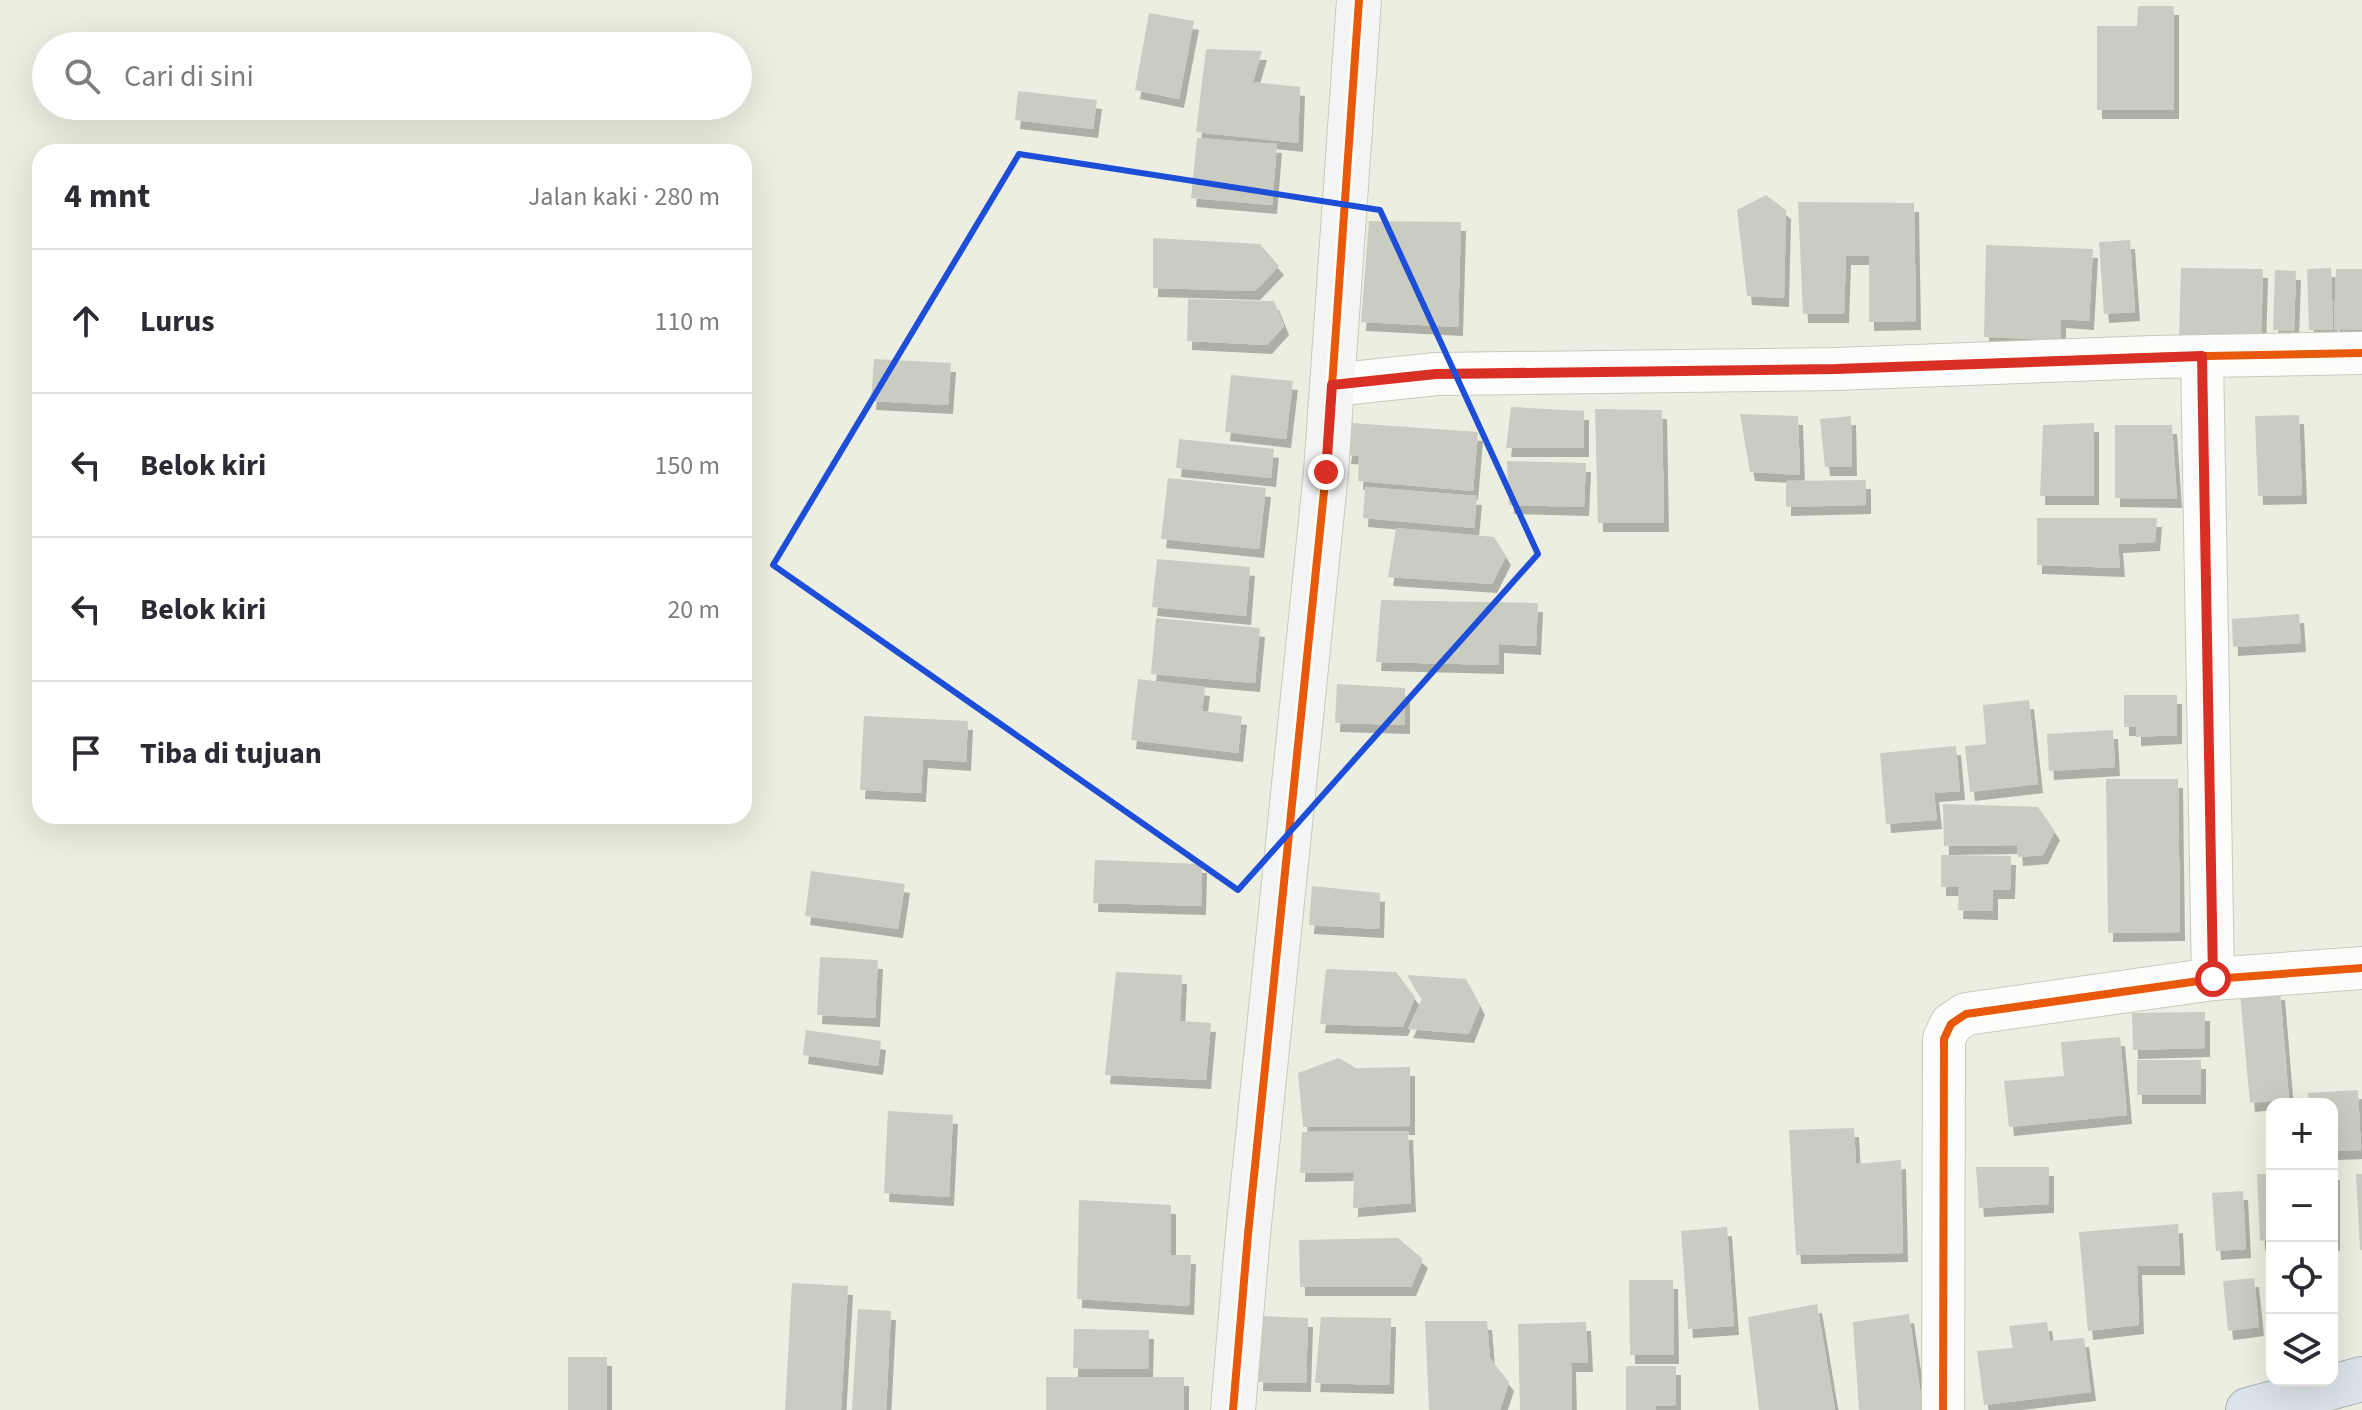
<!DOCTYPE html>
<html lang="id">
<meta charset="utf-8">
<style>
:root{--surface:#fff;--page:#f7f7f7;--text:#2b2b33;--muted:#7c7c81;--line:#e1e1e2}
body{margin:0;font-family:"Source Sans 3",sans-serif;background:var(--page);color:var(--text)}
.controls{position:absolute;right:24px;bottom:24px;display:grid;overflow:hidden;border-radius:16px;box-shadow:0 8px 32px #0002}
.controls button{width:72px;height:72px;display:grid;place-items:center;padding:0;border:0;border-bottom:2px solid var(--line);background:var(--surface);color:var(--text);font:40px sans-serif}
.stop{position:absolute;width:24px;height:24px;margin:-18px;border:6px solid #d93025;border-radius:50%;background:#fff}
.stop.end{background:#d93025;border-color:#fff;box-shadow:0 2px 8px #0008}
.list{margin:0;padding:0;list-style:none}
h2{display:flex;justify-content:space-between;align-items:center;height:104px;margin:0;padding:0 32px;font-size:34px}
h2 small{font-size:26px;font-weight:400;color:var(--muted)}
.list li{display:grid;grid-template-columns:52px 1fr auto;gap:24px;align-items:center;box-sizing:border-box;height:144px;padding:0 32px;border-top:2px solid var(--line)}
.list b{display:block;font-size:30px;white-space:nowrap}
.list em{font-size:26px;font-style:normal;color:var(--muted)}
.icon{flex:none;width:44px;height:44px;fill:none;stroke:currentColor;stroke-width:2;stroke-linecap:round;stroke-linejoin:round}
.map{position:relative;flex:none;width:2362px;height:1410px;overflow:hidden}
.search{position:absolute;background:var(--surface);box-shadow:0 8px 32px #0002;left:32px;top:32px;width:720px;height:88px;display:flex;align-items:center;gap:20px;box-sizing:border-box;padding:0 28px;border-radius:44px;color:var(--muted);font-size:30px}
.panel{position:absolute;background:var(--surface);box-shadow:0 8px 32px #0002;left:32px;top:144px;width:720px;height:680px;border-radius:24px}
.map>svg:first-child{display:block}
.building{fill:#caccc2;filter:url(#shadow)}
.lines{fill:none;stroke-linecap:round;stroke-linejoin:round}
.street-casing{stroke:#c8cabf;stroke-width:44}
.secondary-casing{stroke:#c8cabf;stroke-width:46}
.highway-casing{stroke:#a9b2b2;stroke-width:46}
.street{stroke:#fcfcfa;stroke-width:42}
.secondary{stroke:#f3f5f5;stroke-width:44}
.highway{stroke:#dce3e8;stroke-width:44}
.cycleway-casing{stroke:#fefffa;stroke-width:13}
.cycleway{stroke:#e8590c;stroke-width:8}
.route{stroke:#d93025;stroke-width:10}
.marked{fill:none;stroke:#1d4ed8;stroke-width:6;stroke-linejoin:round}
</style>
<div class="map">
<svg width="2362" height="1410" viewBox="0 0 2362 1410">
<defs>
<filter id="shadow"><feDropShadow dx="5" dy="9" stdDeviation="0" flood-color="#0004"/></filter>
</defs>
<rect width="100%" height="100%" fill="#eceee1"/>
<g class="building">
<path d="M2138,6h36v104h-77v-84h40z"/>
<path d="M1149,13l45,8 -15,78 -44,-9z"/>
<path d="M1206,49l56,2 -9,31 47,5 -2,56 -102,-11z"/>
<path d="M1018,91l79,9 -4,29 -78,-9z"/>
<path d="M1197,138l80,6 -5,61 -81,-7z"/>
<path d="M1766,195l20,15 -2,88 -37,-2 -10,-86z"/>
<path d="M1798,202l116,1 2,118 -47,1v-66h-23l-2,58h-41z"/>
<path d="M1369,221l92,1 -3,105 -97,-5z"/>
<path d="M1153,238l107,6 19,22 -24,25 -102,-3z"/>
<path d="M2130,240l5,72 -31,2 -5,-72z"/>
<path d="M1986,245l107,4 -4,72 -28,-2v21l-77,-3z"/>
<path d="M2181,268l82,1 -2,71 -82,-2z"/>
<path d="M2331,268l2,62h-24l-2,-61z"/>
<path d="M2336,269h26v61h-28z"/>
<path d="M2275,270l21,1 -2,60 -21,-1z"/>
<path d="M1188,299l86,2 10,25 -17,19 -80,-4z"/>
<path d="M874,359l77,4 -3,42 -77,-4z"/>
<path d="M1231,375l62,6 -7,58 -61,-7z"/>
<path d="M1511,407l73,4v37h-78z"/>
<path d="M1595,409l67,1 2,113h-66z"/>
<path d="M1740,414l58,2 2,59 -50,-3z"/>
<path d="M2299,415l3,80 -44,1 -3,-80z"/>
<path d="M1851,416l1,51h-27l-5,-48z"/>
<path d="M1351,423l127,9 -5,59 -115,-10 1,-25 -13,-1z"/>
<path d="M2094,423v73h-54l3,-71z"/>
<path d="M2115,425h57l5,74 -62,-1z"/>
<path d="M1179,439l95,10 -3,29 -95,-10z"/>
<path d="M1507,461l79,2 -2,44 -75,-2z"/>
<path d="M1168,478l98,10 -7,61 -98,-10z"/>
<path d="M1866,480v25l-80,2v-26z"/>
<path d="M1365,487l112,9 -3,32 -111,-10z"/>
<path d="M2037,518h120l-2,24 -37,2 2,24 -83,-3z"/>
<path d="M1396,528l98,9 12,19 -14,28 -104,-7z"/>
<path d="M1157,559l93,8 -4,49 -94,-9z"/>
<path d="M1381,600l157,3 -2,43 -37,-2v21l-123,-3z"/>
<path d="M2299,614l2,29 -68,4 -1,-28z"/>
<path d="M1156,618l104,10 -5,55 -104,-9z"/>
<path d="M1138,679l67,8 -3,24 40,5 -4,37 -107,-13z"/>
<path d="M1337,684l68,4v37l-70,-2z"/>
<path d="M2124,695h53v40l-41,2v-10h-12z"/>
<path d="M2029,700l9,84 -68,8 -5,-46 21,-2 -3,-39z"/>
<path d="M864,716l104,5 -2,41 -43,-3 -2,34 -61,-3z"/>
<path d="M2113,730l2,37 -66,4 -2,-37z"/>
<path d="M1956,746l4,45 -26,2 3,27 -51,4 -6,-71z"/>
<path d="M2106,779h72l2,153 -72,1z"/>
<path d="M1943,804l95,3 17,24 -12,24 -25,2 -1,-12 -73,1z"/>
<path d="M1941,855l70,1 -1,34h-17v21l-35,-1 1,-23h-18z"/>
<path d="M1095,860l107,4 -1,42 -108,-3z"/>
<path d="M811,871l94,13 -7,45 -93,-13z"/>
<path d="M1312,886l68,7 -1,36 -70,-4z"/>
<path d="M820,957l58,3 -3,58 -58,-3z"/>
<path d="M1326,969l70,3 19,25 -12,30 -83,-3z"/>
<path d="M1116,972l66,3 -2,46 31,2 -5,57 -101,-5z"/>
<path d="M1407,975l59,4 14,27 -11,28 -61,-5 14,-30z"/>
<path d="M2280,991l9,108 -39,4 -10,-109z"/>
<path d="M2205,1012v36l-72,2 -1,-37z"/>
<path d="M806,1030l75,11 -3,25 -75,-11z"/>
<path d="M2120,1037l7,78 -118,12 -5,-46 60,-5 -3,-34z"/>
<path d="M1339,1058l17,10 54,-1v59l-107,1 -5,-54z"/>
<rect x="2137" y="1060" width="64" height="35"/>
<path d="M2358,1090l3,60 -29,1v-47h-23l-1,-11z"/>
<path d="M888,1111l65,4 -4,82 -65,-4z"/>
<path d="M1854,1128l2,36 45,-4 2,93 -107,2 -7,-125z"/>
<path d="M1408,1131l3,72 -58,5 1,-36 -54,1 2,-41z"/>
<path d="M1976,1167h73v37l-70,4z"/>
<rect x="2332" y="1171" width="3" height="71"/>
<path d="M2257,1174h15v66l-12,1z"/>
<path d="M2356,1174h6v76h-2z"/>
<path d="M2243,1191l3,58 -30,2 -4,-58z"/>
<path d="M1079,1200l92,5v50h20l-2,51 -112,-7z"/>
<path d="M2178,1224l2,42h-43l2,59 -51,6 -9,-99z"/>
<path d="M1727,1227l7,99 -46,3 -7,-98z"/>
<path d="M1398,1238l25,21 -12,28h-111l-1,-47z"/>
<path d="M2254,1278l5,49 -31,4 -5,-50z"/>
<path d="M1629,1280h44l1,75h-44z"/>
<path d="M792,1283l56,3 -7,124h-56z"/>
<path d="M1817,1304l18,106h-76l-11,-93z"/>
<path d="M858,1309l33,2 -5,99h-34z"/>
<path d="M1909,1314l14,96h-64l-6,-88z"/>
<path d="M1260,1316l48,2 -2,65 -48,-1z"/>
<path d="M1321,1317l70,1 -2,67 -74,-2z"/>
<path d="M1425,1321h62l3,37 19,24 -9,28h-71z"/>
<path d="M1586,1322l2,41h-17l1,47h-52l-2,-86z"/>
<path d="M2047,1322l3,19 34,-3 7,54 -107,13 -7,-54 36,-3 -4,-22z"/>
<path d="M1074,1329l75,1 -1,39 -75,-1z"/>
<rect x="568" y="1357" width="39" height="53"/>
<path d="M1626,1366h50v39l-20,1v4h-30z"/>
<rect x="1046" y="1377" width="138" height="33"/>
</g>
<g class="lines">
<defs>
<g id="street">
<path d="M2202,356l11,623"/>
<path d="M1332,385l104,-11 400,-5 317,-12 209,-4"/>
<path d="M1943,1410l1,-371 7,-15 15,-10 247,-35 149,-11"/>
</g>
<path id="secondary" d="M1233,1410l15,-176 78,-762 33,-472"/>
<path id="highway" d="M2248,1410l114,-31"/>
</defs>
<use href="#street" class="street-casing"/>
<use href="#secondary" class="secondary-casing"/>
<use href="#highway" class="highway-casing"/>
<use href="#street" class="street"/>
<use href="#secondary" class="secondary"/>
<use href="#highway" class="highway"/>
<defs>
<g id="cycleway">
<path d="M1332,385l104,-11 400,-5 317,-12 209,-4"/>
<path d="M1233,1410l15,-176 78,-762 33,-472"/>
<path d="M1943,1410l1,-371 7,-15 15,-10 247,-35 149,-11"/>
</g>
</defs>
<use href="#cycleway" class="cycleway-casing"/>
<use href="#cycleway" class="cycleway"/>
</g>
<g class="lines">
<path class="route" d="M1326,472l6,-87 104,-11 400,-5 366,-13 11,623"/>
</g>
<path class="marked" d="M1019,154l361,56 158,344 -300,336 -465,-325z"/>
</svg>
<div class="controls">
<button>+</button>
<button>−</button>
<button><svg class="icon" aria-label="locate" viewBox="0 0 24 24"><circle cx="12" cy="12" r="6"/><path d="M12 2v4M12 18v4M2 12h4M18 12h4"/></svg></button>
<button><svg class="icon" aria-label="layers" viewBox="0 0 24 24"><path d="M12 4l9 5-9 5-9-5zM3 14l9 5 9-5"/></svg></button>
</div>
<div class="stop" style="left:2213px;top:979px"></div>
<div class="stop end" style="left:1326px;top:472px"></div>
<div class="search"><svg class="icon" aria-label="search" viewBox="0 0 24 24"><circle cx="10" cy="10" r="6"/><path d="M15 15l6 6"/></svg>Cari di sini</div>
<section class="panel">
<h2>4 mnt<small>Jalan kaki · 280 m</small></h2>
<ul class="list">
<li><svg class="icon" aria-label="ahead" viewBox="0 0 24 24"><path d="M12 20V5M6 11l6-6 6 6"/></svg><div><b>Lurus</b></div><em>110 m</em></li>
<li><svg class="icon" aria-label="left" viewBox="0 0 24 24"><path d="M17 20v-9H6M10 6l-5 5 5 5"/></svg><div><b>Belok kiri</b></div><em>150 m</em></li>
<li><svg class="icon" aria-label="left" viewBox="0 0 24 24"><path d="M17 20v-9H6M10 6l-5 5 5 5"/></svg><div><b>Belok kiri</b></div><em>20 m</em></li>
<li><svg class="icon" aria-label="arrive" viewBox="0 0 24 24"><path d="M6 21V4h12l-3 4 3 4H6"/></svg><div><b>Tiba di tujuan</b></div></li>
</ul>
</section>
</div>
